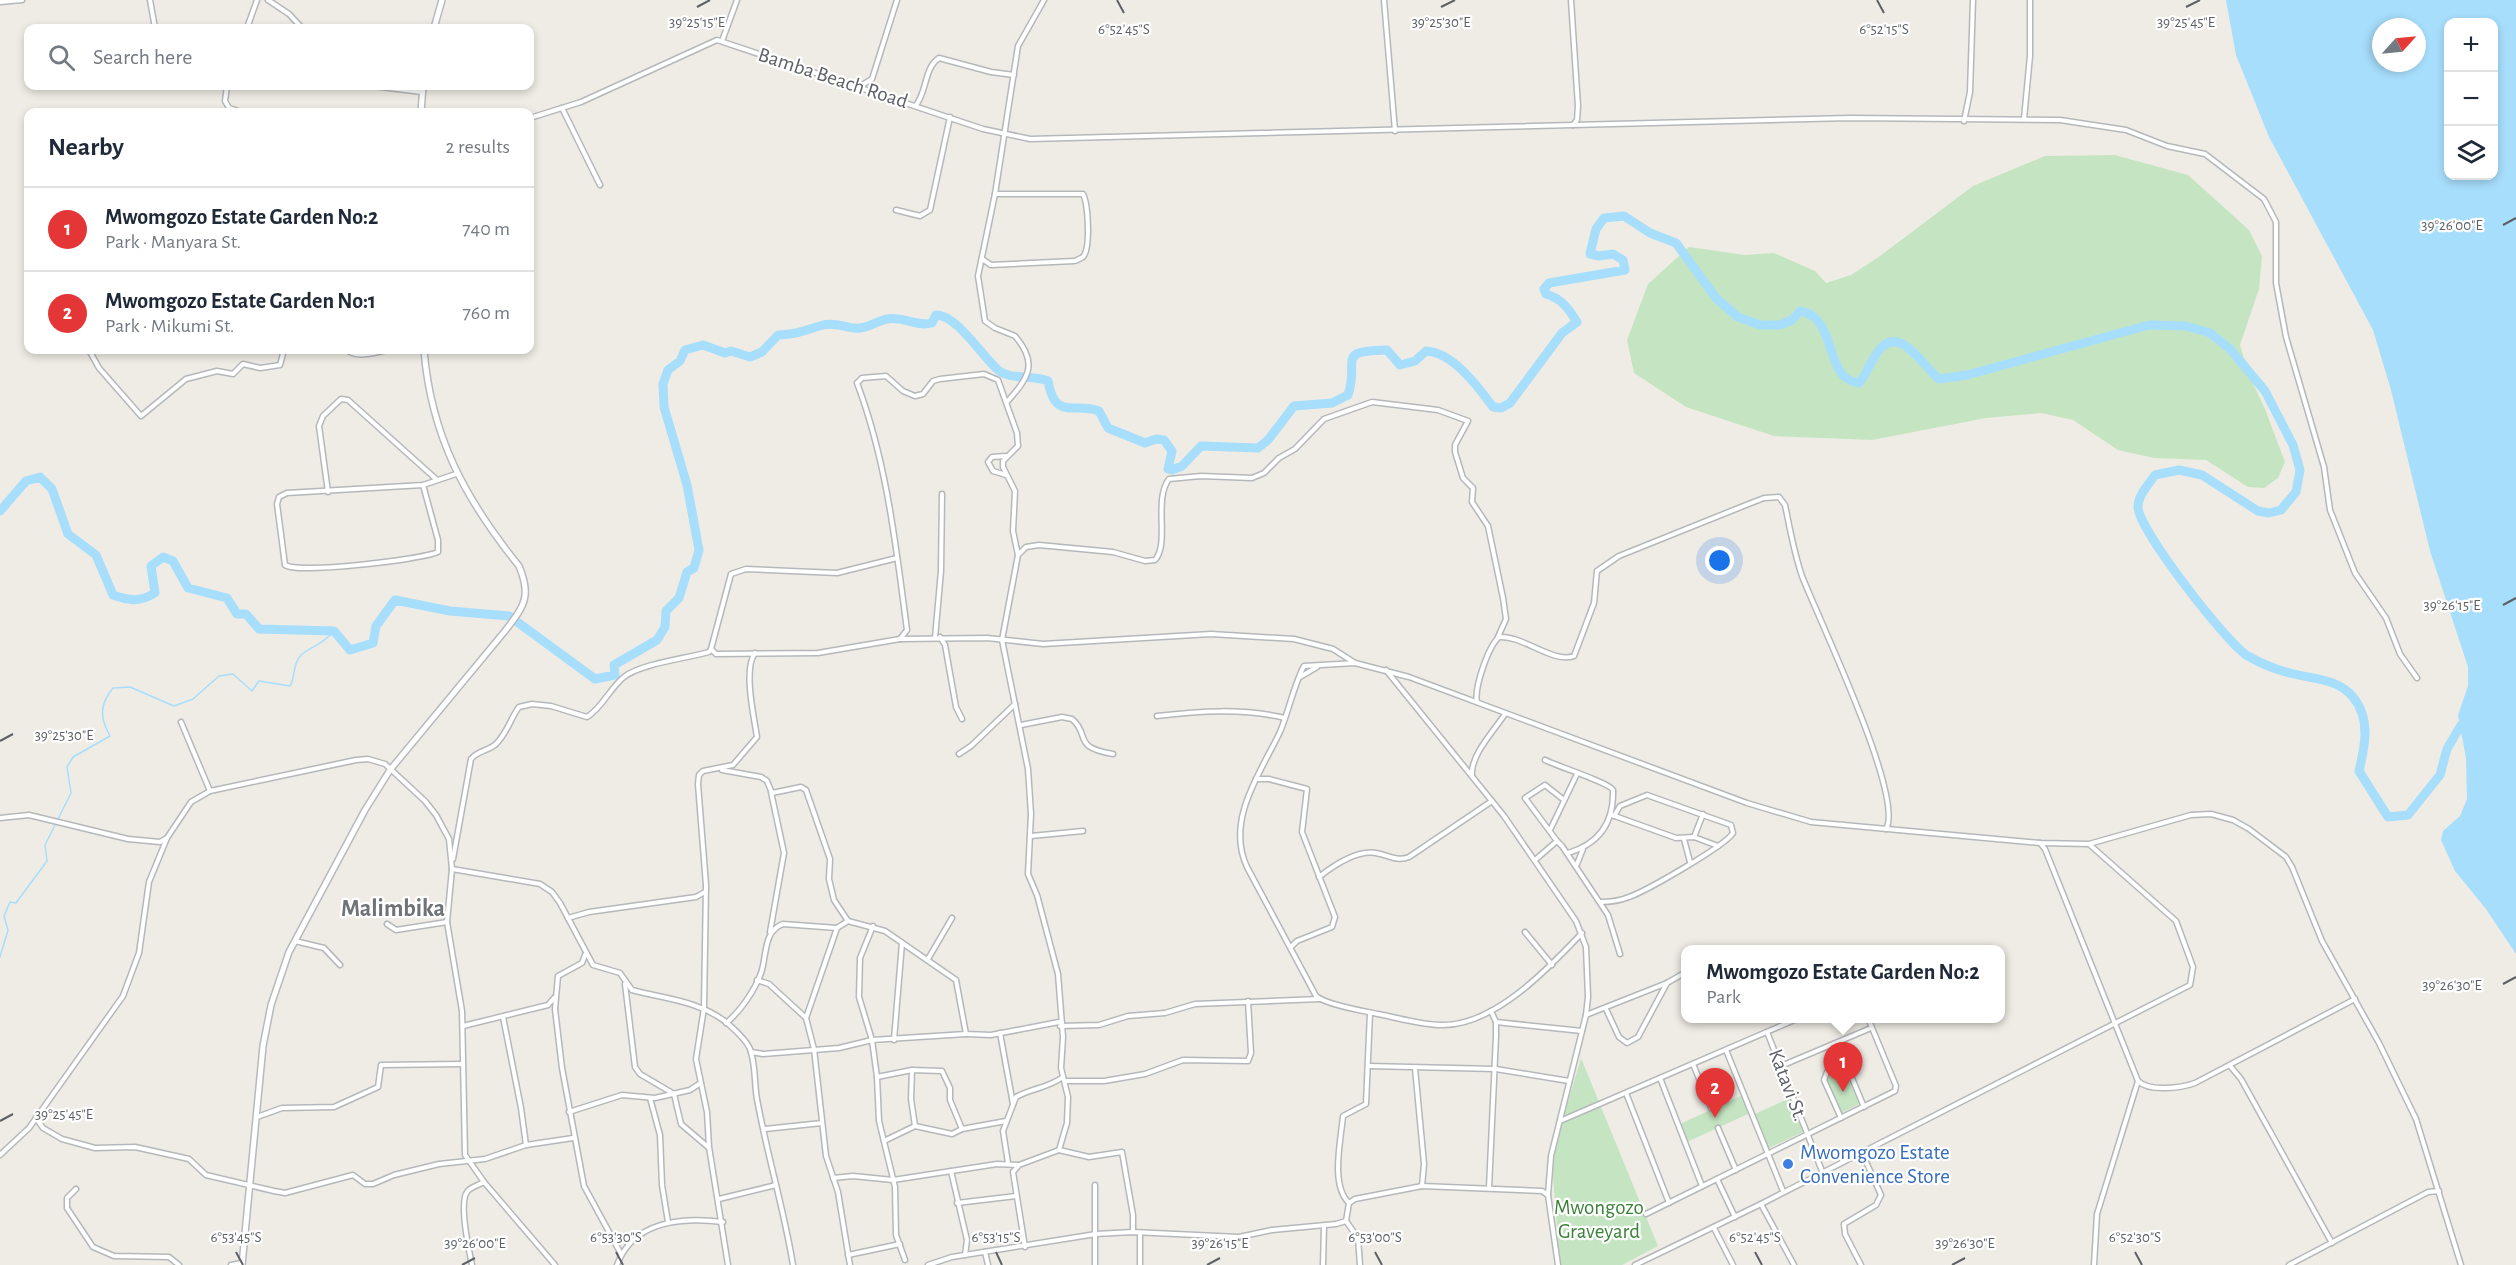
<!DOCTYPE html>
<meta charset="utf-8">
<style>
:root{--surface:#fff;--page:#f6f6f7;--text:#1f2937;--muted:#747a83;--line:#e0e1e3;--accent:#e43636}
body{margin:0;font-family:"Alegreya Sans",sans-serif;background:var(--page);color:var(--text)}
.controls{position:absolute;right:18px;top:18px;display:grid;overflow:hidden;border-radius:12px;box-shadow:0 3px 9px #0003}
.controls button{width:54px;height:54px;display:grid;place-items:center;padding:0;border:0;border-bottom:2px solid var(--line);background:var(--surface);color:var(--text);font:30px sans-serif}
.compass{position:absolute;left:2372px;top:18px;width:54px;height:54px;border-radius:50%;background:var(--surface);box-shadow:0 3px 9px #0003;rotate:63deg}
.you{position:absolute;left:1720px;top:561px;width:21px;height:21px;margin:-15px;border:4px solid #fff;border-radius:50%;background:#1a73e8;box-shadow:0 0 0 9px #1a73e833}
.badge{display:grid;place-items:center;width:39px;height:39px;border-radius:50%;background:var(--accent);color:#fff;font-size:20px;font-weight:700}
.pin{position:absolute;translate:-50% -50px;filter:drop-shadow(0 2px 3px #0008)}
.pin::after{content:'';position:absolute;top:32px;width:21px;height:18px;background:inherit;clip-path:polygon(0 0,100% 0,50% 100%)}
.popup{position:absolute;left:1681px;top:945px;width:324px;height:78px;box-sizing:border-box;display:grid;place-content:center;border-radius:12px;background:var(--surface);filter:drop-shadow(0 2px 4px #0005);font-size:20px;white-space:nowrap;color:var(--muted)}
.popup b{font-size:22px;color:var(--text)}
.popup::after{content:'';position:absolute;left:50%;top:100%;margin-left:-12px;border:12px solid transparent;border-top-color:var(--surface)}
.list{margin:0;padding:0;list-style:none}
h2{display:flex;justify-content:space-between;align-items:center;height:78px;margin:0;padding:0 24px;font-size:26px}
h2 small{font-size:20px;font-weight:400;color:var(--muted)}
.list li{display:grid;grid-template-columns:39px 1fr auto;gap:18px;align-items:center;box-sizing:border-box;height:84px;padding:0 24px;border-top:2px solid var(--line)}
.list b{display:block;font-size:22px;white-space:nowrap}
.list p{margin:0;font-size:20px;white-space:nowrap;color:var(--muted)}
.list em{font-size:20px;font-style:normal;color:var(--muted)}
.icon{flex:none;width:33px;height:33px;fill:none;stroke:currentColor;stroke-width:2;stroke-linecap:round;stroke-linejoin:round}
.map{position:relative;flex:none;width:2516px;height:1265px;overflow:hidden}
.search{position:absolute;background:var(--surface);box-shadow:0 3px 9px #0003;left:24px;top:24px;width:510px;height:66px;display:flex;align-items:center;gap:15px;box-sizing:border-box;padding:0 21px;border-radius:12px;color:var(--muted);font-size:22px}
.panel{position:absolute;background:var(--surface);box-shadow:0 3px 9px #0003;left:24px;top:108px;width:510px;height:246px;border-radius:12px}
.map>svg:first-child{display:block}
.green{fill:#c5e5c2}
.water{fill:#a7defc;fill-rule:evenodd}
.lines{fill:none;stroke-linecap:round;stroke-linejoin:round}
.stream{stroke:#a7defc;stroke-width:1.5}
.river{stroke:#a7defc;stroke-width:9}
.minor-casing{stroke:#b5b8bb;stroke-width:7}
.secondary-casing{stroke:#b6babe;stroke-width:8}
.minor{stroke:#fff;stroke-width:4}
.secondary{stroke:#fff;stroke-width:5}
.ticks{fill:none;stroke:#5d6165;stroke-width:2}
.shop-dot{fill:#3f7fe0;stroke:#fff;stroke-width:2}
.labels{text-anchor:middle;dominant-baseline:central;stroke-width:4.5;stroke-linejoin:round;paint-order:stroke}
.street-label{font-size:21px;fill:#5d6165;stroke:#fff}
.shop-label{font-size:21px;fill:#366cbe;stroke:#fff;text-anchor:start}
.park-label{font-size:21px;fill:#3a8237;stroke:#fff}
.quarter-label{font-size:24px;font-weight:bold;fill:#6e7377;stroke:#fff}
.ticks-label{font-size:15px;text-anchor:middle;fill:#5d6165;stroke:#fff;stroke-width:4.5;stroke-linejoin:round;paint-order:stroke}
</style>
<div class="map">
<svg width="2516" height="1265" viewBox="0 0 2516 1265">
<rect width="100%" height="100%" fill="#efece5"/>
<g class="green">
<path d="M2115,155l73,20 61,55 13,26 -3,33 -19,56 9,30 16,34 20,53 -7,16 -14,10 -16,-1 -42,-27 -52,-2 -36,-8 -45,-30 -32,-7 -55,5 -114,22 -98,-4 -88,-29 -52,-34 -7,-33 21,-56 41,-37 56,8 29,-2 41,18 11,12 25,-8 29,-19 93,-70 72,-30z"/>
<path d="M1581,1058l77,188 -36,19h-62l-8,-100 5,-27z"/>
<path d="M1841,1068l6,3 12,33 -18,9 -15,-35 3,-5z"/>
<path d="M1743,1095l7,18 -63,29 -7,-18z"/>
<path d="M1790,1098l13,34 -34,16 -14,-34z"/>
</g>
<path class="water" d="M2226,0h290v954l-30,-45 -31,-38 -14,-31 2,-9 17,-15 7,-17 -1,-41 -8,-43 10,-29v-19l-38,-116 -39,-161 -18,-60 -104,-193 -33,-82zM2448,22h46v154h-46zM2381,27h36v36h-36z"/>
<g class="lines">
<path class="stream" d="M0,957l8,-27 -4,-14 6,-14 6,1 31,-42 -2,-16 26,-52 -4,-26 6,-10 37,-21c-10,-18 -11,-31 3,-48l17,-1 44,19 19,-7 26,-23 14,-2 19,17 7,-10 31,5c6,-10 2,-22 12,-32 11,-9 19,-8 32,-23"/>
<path class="river" d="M0,511l26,-30 14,-4 12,12 16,45 28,21 17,40c17,6 27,7 42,-2l-4,-27 12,-9 10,4 15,27 39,10 10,16h9l13,15 75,2 16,19 23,-7 3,-17 19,-26 55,11 59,5 86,63 20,-4 -1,-10 43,-25 8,-13 1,-16 13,-13 8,-26 7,-4 5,-18 -12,-65 -23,-78 -1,-23 5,-14 12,-9 5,-11 18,-5 22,8 6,-2 19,6 12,-5 16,-17c21,-1 27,-5 45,-10 14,-4 25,5 37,3 10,-1 17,-7 27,-9 16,-3 29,8 45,4l4,-8c21,0 45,40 62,55 12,10 35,5 50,11 7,40 26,21 51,30l9,17 37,15 11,-4 8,1 8,11 -4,18 4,1 10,-4 19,-20 57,2 10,-8 26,-34 38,-3 16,-8c12,-35 -14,-44 39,-45l13,15 15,-4 11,-10c27,1 53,37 67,56l8,1 9,-5 52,-70 15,-11c-9,-14 -15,-23 -31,-28l-2,-5 5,-6 76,-13 -2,-10 -10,-6 -14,2 -9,-2 6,-25 8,-11 20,-2 26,17 26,10 40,55 22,19 22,8h20l12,-5 8,-9c38,5 23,69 59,72 10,-11 13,-28 24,-37 20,-18 42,23 56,33l28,-4 182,-50 37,1 24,7 20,16 35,42 28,54 7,25 -4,22 -15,18 -12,3 -11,-2 -56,-36 -23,-5 -24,5c-6,9 -17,20 -17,32 0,22 90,138 110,149 12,7 29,14 42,17 21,6 48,5 63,24 18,22 12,49 6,74l29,46 20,-2 32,-40 7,-26 14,-24"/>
<defs>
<g id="minor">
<path d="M150,0l5,28"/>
<path d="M268,0l21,14 13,14"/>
<path d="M1384,0l11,131"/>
<path d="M1571,0l7,106 -1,14 -4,5"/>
<path d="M0,2l22,-2"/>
<path d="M247,28l10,-28"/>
<path d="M722,41l15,-41"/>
<path d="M227,86l-2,15 4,7 12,4"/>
<path d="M373,86l49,6"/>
<path d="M859,87l13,-8 25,-79"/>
<path d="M916,105c11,-13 8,-37 23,-47l52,14 23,3"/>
<path d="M562,108l38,77"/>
<path d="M530,118l51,-16 136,-62 266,89 47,10 820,-21 210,2 66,10 41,16 38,8 59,45 12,23v61l10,54 38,130 6,43 25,63 31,45 14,36 17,24"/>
<path d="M2024,119l6,-63v-56"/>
<path d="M1964,121l6,-29 3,-92"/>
<path d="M896,210l24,6 10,-6 20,-93"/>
<path d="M982,259l9,6 83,-4c2,0 7,-3 9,-4 8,-9 5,-53 0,-63h-88"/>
<path d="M89,350l10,18 42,48 45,-37 31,-8 16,3 10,-10 17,4 20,-3 4,-15"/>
<path d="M347,350c10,9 28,2 41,0"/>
<path d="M1007,402c21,-24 32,-38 8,-66l-20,-8 -10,-7 -7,-45 17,-82 23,-148 26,-46"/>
<path d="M1006,456l-14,1 -4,5 5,9 13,4"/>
<path d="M423,485l15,55v12c-19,8 -140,22 -153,13l-8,-61 2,-7 8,-4 136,-8 33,-11"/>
<path d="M328,492l-9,-66 4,-10 18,-17 7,1 88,79"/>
<path d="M1019,554l7,-7 13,-2 74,7 32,9 10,-1c15,-17 -2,-60 14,-81l32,-3 51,2 12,-5 15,-15 16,-9 29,-30 48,-17 66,8 30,11 -13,24v7l8,26 10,10 -1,14 16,24 15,72 3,21 -8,18"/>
<path d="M897,558l-60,15 -91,-4 -15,5 -20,75 5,5 102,-1 82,-14 87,-1 56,6 168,-10 83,5 39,10 22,14"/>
<path d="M940,637l5,8 11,62 6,12"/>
<path d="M935,638l6,-67 1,-77"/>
<path d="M900,639l7,-9c-11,-83 -20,-168 -50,-247l5,-5 24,-2 17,15 12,5 8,-2 10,-13 7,-2 44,-5 14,6 19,53 1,13 -15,15v6l12,24 -2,40 5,24 -16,85 26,129 3,45 -3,60 9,21 21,79 5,63 -2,31 7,29 -1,26 -8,27 -40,15 -6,7 12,75"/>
<path d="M1386,670l118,146 72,105 10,26 2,50 -2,18 -35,141 -3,39"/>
<path d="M1300,677l17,-10"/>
<path d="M1477,702c-3,-14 11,-55 22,-65 24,-2 54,27 75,19l20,-53 3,-32 22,-15 127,-51 18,-7 15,-1 6,8c5,24 9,48 17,71 16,42 103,221 84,253"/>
<path d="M1157,716c42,-5 86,-8 128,2"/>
<path d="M181,722l29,69"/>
<path d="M1021,725l41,-8 10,2c19,16 -1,28 41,35"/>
<path d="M959,754l12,-8 44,-42"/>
<path d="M1545,760c12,6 65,23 68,30 1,33 -14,54 -45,63"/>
<path d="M722,770l39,7 6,4 5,12 29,-6 5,3 24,69 -1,20 5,21 14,21 37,10 71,49 10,54 25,1 68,-13"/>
<path d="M1472,776c-2,-21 22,-45 33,-62"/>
<path d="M1256,779h13l38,10 -5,43 33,85 -3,10 -35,14 -5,5"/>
<path d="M1612,815l64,23 18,-1 24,9"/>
<path d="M0,818l29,-3 99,24 32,3 7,-4 24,-36 19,-11 146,-31 12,-1 17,5 40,37 11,14 13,24 3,30 -5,53 15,89 3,144 19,27 71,83"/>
<path d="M1550,830l27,-56"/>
<path d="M1031,836l52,-5"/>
<path d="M1694,837l9,-23"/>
<path d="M1684,839l6,23"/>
<path d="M1557,841l-32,-43 20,-13 19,15"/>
<path d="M2040,843l5,6 93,232 -41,133 -3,51"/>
<path d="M453,859l18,-100c6,-8 17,-8 25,-15 12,-12 14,-25 23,-37l13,-3 19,2 36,11c15,-9 23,-29 37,-40 15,-13 64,-19 85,-25l2,-3"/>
<path d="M1535,860l22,-19 5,5 46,69 12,39"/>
<path d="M1577,864l6,-15"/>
<path d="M452,869l88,15 12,8 8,11 33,62 27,8 12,17c33,9 65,10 94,32 8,7 20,17 24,27 6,16 4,34 7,50 10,56 27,110 36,166"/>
<path d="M1319,877c14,-11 38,-27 57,-24 12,2 21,9 33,4l83,-56"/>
<path d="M1601,902c10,0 18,-1 28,-5 17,-6 96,-51 104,-64l-2,-8 -84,-30 -27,11 -6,10"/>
<path d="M568,918l21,-6 107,-15 9,-5"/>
<path d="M387,924l9,6 51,-8"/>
<path d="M873,926l-13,32 -1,39 13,43 5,37 35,-7 30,1 8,17v12l12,29"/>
<path d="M770,932l14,-79 -13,-61"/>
<path d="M1525,932l27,33"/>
<path d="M1582,933c-33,35 -88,93 -140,92 -21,0 -43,-7 -64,-11 -15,-3 -51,-9 -62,-18l-69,-129c-22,-47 14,-95 33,-135 8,-19 15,-50 24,-66l51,-3 54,14 338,126 64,19 229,21 49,1 102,-29 20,-1 22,6 16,9 37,28 6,10 30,74 57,102 37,76 45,146"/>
<path d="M295,941l29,7 16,17"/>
<path d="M585,955l-3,8 -24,13 -3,33 7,59 22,118 37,68"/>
<path d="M928,959l24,-41"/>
<path d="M757,980l12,4 37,34 8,31 12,107 12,36 12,73"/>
<path d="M625,984l10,83 5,7 34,20 7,30 27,23"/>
<path d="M1606,1009l13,28 8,6 11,-6 29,-54"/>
<path d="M1586,1015l81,-32 19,-11"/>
<path d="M503,1017l18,91 5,37"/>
<path d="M806,1018l31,-90 11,-7"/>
<path d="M1496,1022l86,9"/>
<path d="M726,1023c14,-11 29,-33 35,-50 6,-17 2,-42 22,-49l54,4"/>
<path d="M463,1026l85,-21 6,-7"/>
<path d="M1060,1026l39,-1 29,-9 37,-3 30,-9 125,-5"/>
<path d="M1767,1032l55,139"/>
<path d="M1000,1033l13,71"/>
<path d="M894,1040l8,-97"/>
<path d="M1726,1050l57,141"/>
<path d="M751,1052l12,2 76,-6 33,-8 94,-6"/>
<path d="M1693,1064l18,44"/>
<path d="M1368,1066l128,3 73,12"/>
<path d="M1781,1066l90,-38"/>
<path d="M2231,1067l10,12 91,164"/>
<path d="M1415,1068l9,96 -2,22"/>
<path d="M912,1070l-1,29 4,27"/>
<path d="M877,1077l2,44 16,66 1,48 9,25"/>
<path d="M1660,1078l42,108"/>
<path d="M1065,1081h39l41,-7 38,-14 65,1 3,-8 -3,-52"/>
<path d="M2138,1081c11,11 43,7 57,2l160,-84"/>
<path d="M1626,1093l43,110"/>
<path d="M650,1098l10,37 2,50 6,37"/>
<path d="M569,1112l53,-17 33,3 35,-8 9,-6"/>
<path d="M257,1117l25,-9 52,-1 44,-20 3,-22 81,-1"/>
<path d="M36,1118l7,10 19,11 33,9 40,-1 54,12 17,16 68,16 11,2 68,-18 12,9h8l21,-9 45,-11 46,-5 41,-14 47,-7"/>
<path d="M1841,1118l-17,-38 3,-8 16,-7 4,1 17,41"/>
<path d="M1560,1121l239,-103"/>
<path d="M1718,1128l18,42"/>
<path d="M765,1129l57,-6"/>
<path d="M884,1141l31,-15 37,8 10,-5 44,-8"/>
<path d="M1059,1150l30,7 33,-5 11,63v17"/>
<path d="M0,1155l29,-27 94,-132 16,-43 10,-71 18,-44"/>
<path d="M1008,1163l-5,-32 13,-34c16,-9 32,-9 47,-20"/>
<path d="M951,1171l16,69 -2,15"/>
<path d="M833,1178l20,-2 40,4 104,-16 21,1"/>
<path d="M1717,1179l18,38"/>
<path d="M1489,1188l7,-152v-14l-5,-11"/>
<path d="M76,1189l-9,9v10l26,39 21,9 55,1 10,8"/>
<path d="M719,1199l57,-14"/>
<path d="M957,1203l59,-7"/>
<path d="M1349,1203c-19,-18 -8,-63 -6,-87l23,-12 4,-91"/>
<path d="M1761,1204l33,61"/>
<path d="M1646,1214l249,-123 1,-5 -28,-68"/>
<path d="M1346,1221l12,17 2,27"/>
<path d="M1714,1228l19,37"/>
<path d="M1140,1233v32"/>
<path d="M985,1252l3,13"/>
<path d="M848,1255l52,-11"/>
<path d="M231,1265l11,-2"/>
<path d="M472,1265c-3,-14 -13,-62 -5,-73 3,-5 12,-7 17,-10"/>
<path d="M617,1265c16,-44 65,-48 106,-43"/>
<path d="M728,1265l-19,-118 -2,-35 -11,-53 8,-51 2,-123 -8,-101 1,-9 4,-4 30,-6 24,-28c-3,-20 -14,-68 -2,-84"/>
<path d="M928,1265l24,-8 144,-23 37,-2 106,5 33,-7 64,-6 10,-3 3,-18 6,-4 67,-13 120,5 6,4 10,70"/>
<path d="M1095,1265v-80"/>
<path d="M1323,1265l1,-39"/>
<path d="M1635,1265l126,-61 429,-219 3,-18 -17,-46 -86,-76"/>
<path d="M1861,1265l-16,-31 -1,-10 32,-19 5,-10 -19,-42"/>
<path d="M2289,1265l139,-73 11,-1"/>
</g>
<g id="secondary">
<path d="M434,28l8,-28"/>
<path d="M421,112l2,-26"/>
<path d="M242,1265l21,-219 8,-41 18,-53 76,-142 25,-40 115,-139c19,-25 27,-34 14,-65 -54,-67 -88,-130 -95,-216"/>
</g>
</defs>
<use href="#minor" class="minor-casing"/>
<use href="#secondary" class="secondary-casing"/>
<use href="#minor" class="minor"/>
<use href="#secondary" class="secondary"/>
</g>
<path class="ticks" d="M1117,0l7,13M1877,0l7,13M697,7l13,-7M1441,7l14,-7M2186,7l14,-7M2503,225l13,-7M2503,605l13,-7M0,741l13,-7M2503,984l13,-7M0,1121l13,-7M236,1252l7,13M616,1252l7,13M996,1252l6,13M1375,1252l7,13M1755,1252l7,13M2135,1252l7,13M462,1265l13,-7M1207,1265l13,-7M1952,1265l13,-7"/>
<circle class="shop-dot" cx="1788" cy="1164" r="6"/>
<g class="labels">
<g class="street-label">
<text transform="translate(833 78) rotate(18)">Bamba Beach Road</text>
<text transform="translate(1788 1085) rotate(69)">Katavi St.</text>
</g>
<g class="shop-label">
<text x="1800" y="1152">Mwomgozo Estate<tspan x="1800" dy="24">Convenience Store</tspan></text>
</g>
<g class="park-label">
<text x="1599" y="1207">Mwongozo<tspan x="1599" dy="24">Graveyard</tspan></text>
</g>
<g class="quarter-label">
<text x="393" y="909">Malimbika</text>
</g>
</g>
<g class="ticks-label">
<text x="697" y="27">39°25'15"E</text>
<text x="2186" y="27">39°25'45"E</text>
<text x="1441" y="27">39°25'30"E</text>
<text x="1124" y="34">6°52'45"S</text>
<text x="1884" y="34">6°52'15"S</text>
<text x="2452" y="230">39°26'00"E</text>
<text x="2452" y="610">39°26'15"E</text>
<text x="64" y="740">39°25'30"E</text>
<text x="2452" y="990">39°26'30"E</text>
<text x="64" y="1119">39°25'45"E</text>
<text x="236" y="1242">6°53'45"S</text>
<text x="616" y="1242">6°53'30"S</text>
<text x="996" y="1242">6°53'15"S</text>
<text x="1375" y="1242">6°53'00"S</text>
<text x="1755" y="1242">6°52'45"S</text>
<text x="2135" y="1242">6°52'30"S</text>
<text x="475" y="1248">39°26'00"E</text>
<text x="1220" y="1248">39°26'15"E</text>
<text x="1965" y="1248">39°26'30"E</text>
</g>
</svg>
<div class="controls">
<button>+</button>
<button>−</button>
<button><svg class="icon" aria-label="layers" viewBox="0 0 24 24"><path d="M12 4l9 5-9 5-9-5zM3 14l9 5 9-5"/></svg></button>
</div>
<svg class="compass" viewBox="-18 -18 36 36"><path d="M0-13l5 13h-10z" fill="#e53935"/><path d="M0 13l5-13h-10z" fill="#747a83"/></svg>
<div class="you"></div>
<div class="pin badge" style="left:1843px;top:1092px">1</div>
<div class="popup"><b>Mwomgozo Estate Garden No:2</b>Park</div>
<div class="pin badge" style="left:1715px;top:1118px">2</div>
<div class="search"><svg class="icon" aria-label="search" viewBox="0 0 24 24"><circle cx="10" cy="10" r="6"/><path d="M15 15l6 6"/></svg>Search here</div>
<section class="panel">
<h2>Nearby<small>2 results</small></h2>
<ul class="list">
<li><span class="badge">1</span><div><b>Mwomgozo Estate Garden No:2</b><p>Park · Manyara St.</p></div><em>740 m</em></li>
<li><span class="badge">2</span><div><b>Mwomgozo Estate Garden No:1</b><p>Park · Mikumi St.</p></div><em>760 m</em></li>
</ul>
</section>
</div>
